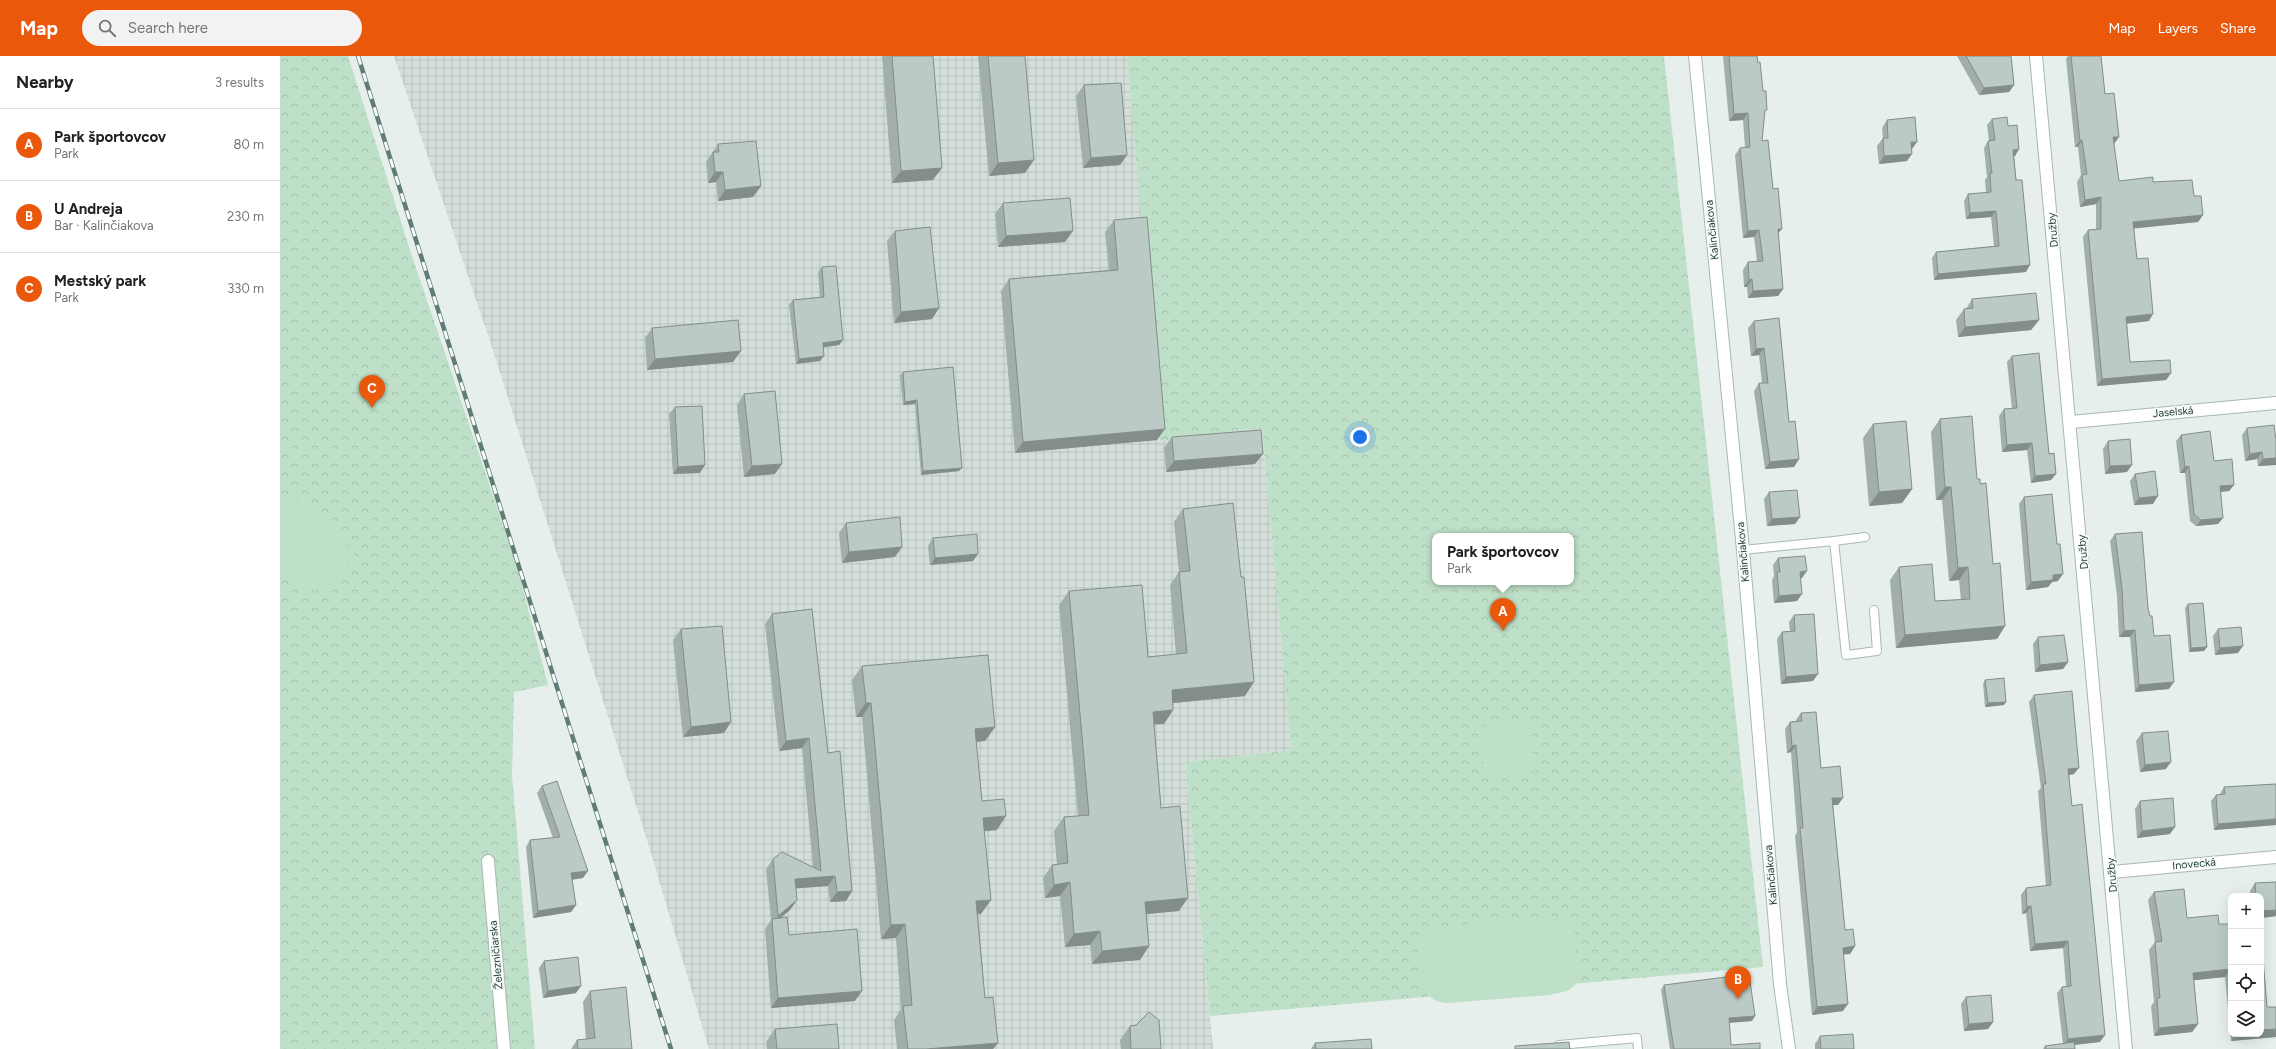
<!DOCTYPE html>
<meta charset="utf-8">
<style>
:root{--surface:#fff;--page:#f2f2f2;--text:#202124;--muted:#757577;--line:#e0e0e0;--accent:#ea580c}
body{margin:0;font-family:Figtree,sans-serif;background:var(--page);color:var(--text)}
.controls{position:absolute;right:12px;bottom:12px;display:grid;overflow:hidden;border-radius:8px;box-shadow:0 4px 16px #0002}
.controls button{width:36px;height:36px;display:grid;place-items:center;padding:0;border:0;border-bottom:1px solid var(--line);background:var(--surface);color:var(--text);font:20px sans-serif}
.you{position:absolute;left:1080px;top:381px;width:14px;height:14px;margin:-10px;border:3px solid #fff;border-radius:50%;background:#1a73e8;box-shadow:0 0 0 6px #1a73e833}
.badge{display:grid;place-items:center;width:26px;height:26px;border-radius:50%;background:var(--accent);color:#fff;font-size:13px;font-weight:700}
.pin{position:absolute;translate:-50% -33px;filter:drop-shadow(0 1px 2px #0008)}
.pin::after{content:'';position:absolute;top:21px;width:14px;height:12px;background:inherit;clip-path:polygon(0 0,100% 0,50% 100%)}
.popup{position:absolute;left:1152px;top:477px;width:142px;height:52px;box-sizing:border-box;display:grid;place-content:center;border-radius:8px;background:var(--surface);filter:drop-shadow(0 1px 3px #0005);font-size:13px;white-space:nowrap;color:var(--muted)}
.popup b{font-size:15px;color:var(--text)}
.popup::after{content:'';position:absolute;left:50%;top:100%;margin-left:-8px;border:8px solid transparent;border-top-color:var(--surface)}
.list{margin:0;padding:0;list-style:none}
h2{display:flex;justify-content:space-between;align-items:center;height:52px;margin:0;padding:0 16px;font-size:17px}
h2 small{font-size:13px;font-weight:400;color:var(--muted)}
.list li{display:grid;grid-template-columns:26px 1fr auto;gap:12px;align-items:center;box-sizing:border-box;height:72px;padding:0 16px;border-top:1px solid var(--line)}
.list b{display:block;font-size:15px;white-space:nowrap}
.list p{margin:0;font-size:13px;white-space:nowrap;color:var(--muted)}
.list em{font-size:13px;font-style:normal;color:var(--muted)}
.icon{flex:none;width:22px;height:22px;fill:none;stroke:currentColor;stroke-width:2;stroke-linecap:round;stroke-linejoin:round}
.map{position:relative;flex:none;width:1996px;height:993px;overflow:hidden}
header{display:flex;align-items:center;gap:24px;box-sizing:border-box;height:56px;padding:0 20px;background:var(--accent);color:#fff}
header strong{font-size:19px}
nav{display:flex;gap:22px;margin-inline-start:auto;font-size:14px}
.search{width:280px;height:36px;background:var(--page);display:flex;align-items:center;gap:10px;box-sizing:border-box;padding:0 14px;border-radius:22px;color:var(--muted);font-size:15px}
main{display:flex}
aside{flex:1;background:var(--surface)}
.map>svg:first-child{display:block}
.industrial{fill:url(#industrial-grid)}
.park{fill:url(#park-crowns);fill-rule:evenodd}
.pitch{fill:#bfe0c8}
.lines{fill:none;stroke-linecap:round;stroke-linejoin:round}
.service-casing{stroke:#a8b8b2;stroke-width:10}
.minor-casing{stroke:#a8b8b2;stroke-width:14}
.service{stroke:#fff;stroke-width:8}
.minor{stroke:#fff;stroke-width:12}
.rail-casing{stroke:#5f7d75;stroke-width:4.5}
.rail{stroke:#f7fbf9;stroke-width:3;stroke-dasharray:9;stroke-linecap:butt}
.wall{fill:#a1aea9}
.shaded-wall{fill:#838d89}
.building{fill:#bbcac4;stroke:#838d89}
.labels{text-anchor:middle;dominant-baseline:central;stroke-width:3.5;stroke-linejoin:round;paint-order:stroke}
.street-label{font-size:11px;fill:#24423a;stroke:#f7fbf9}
</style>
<header>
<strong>Map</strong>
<div class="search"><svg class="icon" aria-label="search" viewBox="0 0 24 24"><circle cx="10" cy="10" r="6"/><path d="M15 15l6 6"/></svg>Search here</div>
<nav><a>Map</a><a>Layers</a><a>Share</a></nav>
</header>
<main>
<aside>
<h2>Nearby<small>3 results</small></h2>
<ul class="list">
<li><span class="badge">A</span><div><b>Park športovcov</b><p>Park</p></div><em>80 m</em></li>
<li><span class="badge">B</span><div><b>U Andreja</b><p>Bar · Kalinčiakova</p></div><em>230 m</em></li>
<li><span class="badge">C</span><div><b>Mestský park</b><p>Park</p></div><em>330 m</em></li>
</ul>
</aside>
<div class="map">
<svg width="1996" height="993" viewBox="0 0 1996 993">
<defs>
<pattern id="industrial-grid" width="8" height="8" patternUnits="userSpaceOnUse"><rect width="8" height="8" fill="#d4dfda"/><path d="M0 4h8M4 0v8" fill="none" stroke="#b6c1bc"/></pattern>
<pattern id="park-crowns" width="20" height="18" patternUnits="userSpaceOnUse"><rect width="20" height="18" fill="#bfe0c8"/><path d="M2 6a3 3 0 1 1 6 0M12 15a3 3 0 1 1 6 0" fill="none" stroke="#a4c1ad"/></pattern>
</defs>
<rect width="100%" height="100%" fill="#e6efeb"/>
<path class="industrial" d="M114,0h733l35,385 100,-14 29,323 -106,12 28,287h-504l-58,-196 -158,-503z"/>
<g class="park">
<path d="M0,0h68l62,194 107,316 31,119 -34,7 -2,83 23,274h-255z"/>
<path d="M847,0h537l99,911 -553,49 -25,-254 106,-12 -29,-323 -101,14zM1155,480h136v46h-136z"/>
</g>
<g class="pitch">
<path d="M8,438l36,28 32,34 -33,34 -25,1 -18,-29v-64z"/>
<path d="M1251,665l4,50 -51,4 -4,-49z"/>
<path d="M1272,860c11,1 19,5 23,17l3,44 -3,8 -7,6 -19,4 -101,8c-26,-1 -25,-21 -28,-41 0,-7 -3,-15 0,-22 2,-6 8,-10 13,-13z"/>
</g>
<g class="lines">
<defs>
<g id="service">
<path d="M1554,485l31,-4"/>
<path d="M1463,494l91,-9 12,114 31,-4 -3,-41"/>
<path d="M1279,989l78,-7 1,11"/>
</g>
<g id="minor">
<path d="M1415,0l48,494 37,434 9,65"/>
<path d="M1756,0l90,993"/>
<path d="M1791,366l205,-19"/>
<path d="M208,805l16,188"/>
<path d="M1832,816l164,-15"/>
</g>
</defs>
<use href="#service" class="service-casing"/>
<use href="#minor" class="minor-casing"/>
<use href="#service" class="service"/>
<use href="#minor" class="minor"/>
<defs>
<path id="rail" d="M78,0l313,993"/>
</defs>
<use href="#rail" class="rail-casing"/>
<use href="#rail" class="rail"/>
</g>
<g class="wall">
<path d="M602,0h51v124l-41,3z"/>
<path d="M698,0h47v117l-36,3z"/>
<path d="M1443,0h34l7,58 -2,27 11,48 5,44 5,56 -5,7 -30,2 -1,-11h-3l-1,-17 5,-8 9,-1 -3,-24 -11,1 -8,-83 5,-7 5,-1 -2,-27 -14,1z"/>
<path d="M1677,0h54l3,29 -5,7 -30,3z"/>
<path d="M1788,0h33l4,38 9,50 5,37 34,1 41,14 9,19 -5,7 -64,6 3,31 12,62 -22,3 3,38 41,11 -5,7 -69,6 -14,-149 5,-7 8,-1v-25l-16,3 -3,-25 4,-7 -3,-28h-3l-9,-88z"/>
<path d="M804,29l43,70 -7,10 -37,3 -7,-72z"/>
<path d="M1712,63l16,7 11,23 -4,7h-1l12,116 -92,8 -2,-22 4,-6 58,-6 -3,-29 -25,2 -2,-18 4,-7 18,-1 -1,-13 2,-3 -3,-29 4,-7h1l-2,-16z"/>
<path d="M1607,64l25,29 -5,12 -28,3 -2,-18 6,-8 -1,-10z"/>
<path d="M438,88l43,42 -8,11 -35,4 -2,-19 -8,1 -2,-21z"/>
<path d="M723,147l62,39 -67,5 -3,-33z"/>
<path d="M834,164l43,220 -142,13 -14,-162 8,-12 100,-9 -4,-38z"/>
<path d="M615,175l44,77 -7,11 -38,4 -7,-82z"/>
<path d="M542,211l21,73 -4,5 -16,2 -3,14 -24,3 -7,-59 4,-5 27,-3 -2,-25z"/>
<path d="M1692,243l67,21 -8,10 -73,7 -2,-17 8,-11h2z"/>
<path d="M1499,262l10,104 10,37 -5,8 -29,2 -11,-78 5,-8h3l-3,-28 -8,1 -3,-28 6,-7z"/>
<path d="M372,272l81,34 -86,8 -2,-32z"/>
<path d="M1732,300l44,118 -5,6 -20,3 -4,-33 -25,2 -3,-36 5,-7h8l-5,-47z"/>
<path d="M623,316l56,99 -38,4 -6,-71 -12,1 -3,-29z"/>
<path d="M464,338l31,80 -31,3 -7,-72z"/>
<path d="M395,351l25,66 -27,1 -4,-60z"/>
<path d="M1660,363l37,60 16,85 12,62 -8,13 -101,9 -6,-68 9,-13 36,34 26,-1 -2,-20 -10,1 -7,-81h-6l-5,-68z"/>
<path d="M1593,368l39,65 -10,14 -33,3 -6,-68z"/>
<path d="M1967,372l29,12v25l-18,1 -1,-7 -12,2 -3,-26z"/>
<path d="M1901,379l33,26 20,24 -5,6 -8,1 2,26 -5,6 -22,2 -6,-5 -5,-48h-5l-4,-32z"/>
<path d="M892,381l83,27 -89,8 -2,-24z"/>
<path d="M1828,385l19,31 -22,2 -2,-25z"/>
<path d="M1855,418l18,30 -19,1 -4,-24z"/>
<path d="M1489,436l31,25 -5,7 -28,2 -3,-27z"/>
<path d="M1744,441l34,84 -6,1 -4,5 -22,3 -7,-86z"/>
<path d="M903,453l62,187 -72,7v7l-9,14h-10l7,84 18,103 -33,3 3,32 -9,14 -48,4 -2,-19 -25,2 -5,-51 -15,2 -2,-20 9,-13 5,-1 -3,-33 10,-14 14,-1 -19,-211 10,-14 79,66 28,-3 -6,-69 9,-13 -5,-50z"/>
<path d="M566,467l49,34 -53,6 -3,-30z"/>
<path d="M1835,478l33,74 6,28 15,53 -34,3 -5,-55h-11l-2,-41 -7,-55z"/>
<path d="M653,482l40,23 -43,4 -2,-19z"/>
<path d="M1498,502l24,20h-1l-4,23 -23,2 -2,-23 2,-4 -1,-11z"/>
<path d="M1908,548l19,43 -3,4 -15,1 -4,-44z"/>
<path d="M492,558l56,139 24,138 -6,10 -16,1 -2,-16 -32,2 1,12 -7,10 -9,7 8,18 66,66 -84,7 -6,-79 6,-9 -5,-51 7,-10 40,8 -11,-119 -23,3 -14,-127z"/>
<path d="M1514,559l19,66 -32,3 -4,-45 5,-7 8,-1 -1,-9z"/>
<path d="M401,573l43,104 -41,4 -10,-97z"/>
<path d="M1938,573l20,24 -23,2 -2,-19z"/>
<path d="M1758,581l30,25 -5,7 -28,3 -2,-28z"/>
<path d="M582,610l133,61 -10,14 -9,1 6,59 15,29 -13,1 -3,83h-3l7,84 13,45 -5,6h-96l-3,-29 7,-11 -5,-71 -15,1 -19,-222h-6l-4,-37z"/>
<path d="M1705,624l21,22 -2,3 -19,2 -2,-23z"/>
<path d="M1754,639l40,79 -5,1 3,31 28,236 -26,3 1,4h-32l2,-3 18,-2 -6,-51 5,-6 4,-1 -3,-38 -33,3 -4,-38 -4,1 -1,-19 5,-7 20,-2 -8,-95 3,-3 -12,-86z"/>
<path d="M1521,657l20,55 17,37h-5l12,125 10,16 -5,8h-7v57l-31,4 -17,-179 2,-4 -6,-80 -4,1 -2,-24 5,-7 6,-1v-1z"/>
<path d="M1862,677l24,36 -26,3 -4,-31z"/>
<path d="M1996,728v41l-62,5 -3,-29 5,-6 4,-1 4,-7z"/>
<path d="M262,730l41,92 -11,2 4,25 -5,7 -38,6 -7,-71 4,-7 23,-2 -16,-45z"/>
<path d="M1860,745l30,33 -33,4 -2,-29z"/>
<path d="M1996,826v34l-15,2v-22h-11v-5l5,-8z"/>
<path d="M1874,836l33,26 32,6h12v110h30l6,-27h9v30l-45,4 -6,-64 -31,3 4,44 -6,8 -38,4 -3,-30 3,-4 -5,-52 6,-8 -7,-42z"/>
<path d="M264,905l32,32 -33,5 -4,-30z"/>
<path d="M1384,929l88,36 -23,2 2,22 29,4h-90l-9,-59z"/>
<path d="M310,935l42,58h-61l6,-9 9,-1 -3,-37z"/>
<path d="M1686,941l27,25 -5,7 -24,2 -3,-27z"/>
<path d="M850,970l31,23h-40l-1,-9z"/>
<path d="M495,973l64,20h-72l-1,-7z"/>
<path d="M1540,980l34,13h-39v-5z"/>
<path d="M1035,987l57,6h-61z"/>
</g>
<g class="shaded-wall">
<path d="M1734,29l-5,7 -30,3 5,-7z"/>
<path d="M1468,57l-5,7 -14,1 5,-7z"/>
<path d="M1833,81h6l-5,7z"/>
<path d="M1802,84l-4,7h-3l5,-6z"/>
<path d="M1631,86h6l-5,7h-6z"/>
<path d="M1739,93l-4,7h-6l4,-6z"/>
<path d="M1632,98l-5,7 -28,3 5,-8z"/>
<path d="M847,99l-7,10 -37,3 8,-10z"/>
<path d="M754,104l-9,13 -36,3 9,-13z"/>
<path d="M662,112l-9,12 -41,3 9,-12z"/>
<path d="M435,116h8l-7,10 -8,1z"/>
<path d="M481,130l-8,11 -35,4 7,-11z"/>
<path d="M1821,141l-5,7 -16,3 5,-7z"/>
<path d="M1716,155l-5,6 -25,2 4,-6z"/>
<path d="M1923,159l-5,7 -69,7 4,-7z"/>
<path d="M1498,173h4l-6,7z"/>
<path d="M1479,174l-5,7 -11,1 5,-7z"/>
<path d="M793,175l-8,11 -67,5 8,-11z"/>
<path d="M1750,209l-4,7 -92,8 4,-6z"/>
<path d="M1472,223l-5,8h-3l5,-7z"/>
<path d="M1503,233l-5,7 -30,2 5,-7z"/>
<path d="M659,252l-7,11 -38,4 7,-11z"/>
<path d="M1873,258l-4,7 -28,3 5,-7z"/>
<path d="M1759,264l-8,10 -73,7 7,-10z"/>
<path d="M563,284l-4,5 -20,3 4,-5z"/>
<path d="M1484,292l-5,7 -8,1 5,-7z"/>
<path d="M461,295l-8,11 -86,8 8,-11z"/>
<path d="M544,300l-4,5 -24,3 3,-5z"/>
<path d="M1891,317l-5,7 -69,6 5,-7z"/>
<path d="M637,344l-2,4 -12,1 2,-3z"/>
<path d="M885,373l-8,11 -142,13 8,-11z"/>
<path d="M1752,387l-5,7 -25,2 5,-7z"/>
<path d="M1982,396l-5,7 -12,2 5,-7z"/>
<path d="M983,398l-8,10 -89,8 8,-11z"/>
<path d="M1996,402v7l-18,1 5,-7z"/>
<path d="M1519,403l-5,8 -29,2 5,-7z"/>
<path d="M502,408l-7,10 -31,3 8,-11z"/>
<path d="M425,409l-5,8 -27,1 5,-7z"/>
<path d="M1852,409l-5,7 -22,2 5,-8z"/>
<path d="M1909,410l-4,7h-5l5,-6z"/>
<path d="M682,412l-3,3 -38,4 2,-4z"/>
<path d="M1776,418l-5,6 -20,3 4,-7z"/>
<path d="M1954,429l-5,6 -13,1 4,-6z"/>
<path d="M1665,431h6l-9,13h-6z"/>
<path d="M1632,433l-10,14 -33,3 10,-14z"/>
<path d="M1878,440l-5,8 -19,1 5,-7z"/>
<path d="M1520,461l-5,7 -28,2 5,-7z"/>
<path d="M1943,462l-5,6 -22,2 5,-6z"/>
<path d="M622,491l-7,10 -53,6 7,-11z"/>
<path d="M698,498l-5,7 -43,4 5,-7z"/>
<path d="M1688,511l-9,13 -10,1 9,-13z"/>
<path d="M1527,515l-5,7 -7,1 5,-7z"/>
<path d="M1783,518l-5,7 -6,1 -4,5 -22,3 5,-8 22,-7z"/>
<path d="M1522,538l-5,7 -23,2 5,-7z"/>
<path d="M1725,570l-8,13 -101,9 9,-13z"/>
<path d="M1855,574l-5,7h-11l5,-6z"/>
<path d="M1963,590l-5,7 -23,2 5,-7z"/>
<path d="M1927,591l-3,4 -15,1 2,-4z"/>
<path d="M1788,606l-5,7 -28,3 5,-7z"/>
<path d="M1538,618l-5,7 -32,3 5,-7z"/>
<path d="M974,626l-9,14 -83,8 10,-14z"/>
<path d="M1894,626l-5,7 -34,3 4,-7z"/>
<path d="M1726,646l-2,3 -19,2 3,-4z"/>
<path d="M586,647h5l-9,14h-6z"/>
<path d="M893,654l-9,14 -20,1 9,-13z"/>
<path d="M451,666l-7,11 -41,4 8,-10z"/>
<path d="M715,671l-10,14 -20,2 10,-14z"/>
<path d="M529,682l-7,10 -23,3 7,-10z"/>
<path d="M1516,689l-5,7 -4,1 5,-7z"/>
<path d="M1891,706l-5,7 -26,3 5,-7z"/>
<path d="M1799,712l-5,6 -11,2 5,-7z"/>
<path d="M1552,742h11l-5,7h-11z"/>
<path d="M726,760l-9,14 -23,2 9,-14z"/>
<path d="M1996,763v6l-62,5 4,-6z"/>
<path d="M1895,771l-5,7 -33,4 5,-7z"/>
<path d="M308,815l-5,7 -17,2 5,-7z"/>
<path d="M555,820l-7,10 -39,3 6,-10z"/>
<path d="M790,826l-10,14 -15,2 9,-13z"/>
<path d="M572,835l-6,10 -16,1 7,-10z"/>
<path d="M908,842l-9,13 -44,4 10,-13z"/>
<path d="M517,844l-7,10 -19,16 7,-10z"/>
<path d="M711,844l-10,14 -14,1 9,-14z"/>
<path d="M296,849l-5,7 -38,6 5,-7z"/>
<path d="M1751,850l-5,7 -4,1 5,-7z"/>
<path d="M1996,854v6l-15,2v-7z"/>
<path d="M625,868l-9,14 -15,1 10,-14z"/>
<path d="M820,875l-10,14 -25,2 9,-13z"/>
<path d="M1788,885l-5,7 -33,3 5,-7z"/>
<path d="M869,890l-9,14 -48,4 10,-13z"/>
<path d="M1575,890l-5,8 -12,1 5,-7z"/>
<path d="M1951,913l-6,8 -38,4 6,-8z"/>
<path d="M301,930l-5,7 -33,5 5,-7z"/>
<path d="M582,935l-7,10 -84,7 7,-10z"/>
<path d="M1568,948l-5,7 -31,4 5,-8z"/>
<path d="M1475,960l-3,5 -27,2 4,-5z"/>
<path d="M1713,966l-5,7 -24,2 5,-7z"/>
<path d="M1918,968l-6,8 -38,4 5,-8z"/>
<path d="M1996,973v8l-45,4 4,-7h26v-4z"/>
<path d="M1825,979l-5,7 -37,4 5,-7z"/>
<path d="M718,987l-5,6h-67z"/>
</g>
<g class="building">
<path d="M612,0h41l9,112 -41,3z"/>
<path d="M708,0h37l9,104 -36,3z"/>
<path d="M1449,0h28l1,7 2,-1 3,29h3l1,19h-2l-3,31 6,-1 5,49 5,-1 4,41h-4l5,60 -30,2 -1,-12 -3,1 -1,-18 15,-1 -4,-31 -11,1 -8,-83 10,-1 -2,-34 -14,1z"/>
<path d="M1686,0h45l3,29 -30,3z"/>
<path d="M1791,0h30l4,38 9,-1 5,44h-6l6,44 34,-4v5l39,-2 2,16h7l2,19 -70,7 4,37 11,-1 5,56 -27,3 4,45 40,-2 1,13 -69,6 -14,-149 13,-1v-32l-16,3 -3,-25 5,-1 -5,-34 -2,1z"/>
<path d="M841,27l6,72 -36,3 -7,-73z"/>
<path d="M1635,61l2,25h-6l1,12 -28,2 -1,-18h5l-1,-18z"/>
<path d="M1727,61l1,9 9,-1 2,24 -6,1 3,30h6l8,85 -92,9 -2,-22 63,-6 -3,-35 -26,2 -2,-19 23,-2 -1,-19h2l-4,-32 7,-1 -3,-21z"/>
<path d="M476,85l5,45 -36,4 -2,-18h-8l-2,-20h6l-1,-8z"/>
<path d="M790,142l3,33 -67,5 -3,-33z"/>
<path d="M867,161l18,212 -142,13 -14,-163 109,-9 -4,-50z"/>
<path d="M650,171l9,81 -38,4 -6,-81z"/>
<path d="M556,210l7,74 -20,3 1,13 -25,3 -6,-59 31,-3 -2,-30z"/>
<path d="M1756,237l3,27 -74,7 -1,-18 9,-1 -1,-9z"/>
<path d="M1499,262l10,104 6,-1 4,38 -29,3 -11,-79h9l-4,-35 -8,1 -2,-28z"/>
<path d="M458,264l3,31 -86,8 -3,-31z"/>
<path d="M1759,297l10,101 5,-1 2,21 -21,2 -3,-33 -25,2 -3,-36 13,-1 -5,-52z"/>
<path d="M673,311l9,101 -39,3 -6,-71 -12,2 -2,-30z"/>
<path d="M495,335l7,73 -30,2 -8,-72z"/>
<path d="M422,350l3,59 -27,2 -3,-60z"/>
<path d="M1692,360l5,63h3v5l6,-1 7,81 7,-1 5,63 -100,9 -6,-68 33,-3 3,37 35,-2 -2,-32 -10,1 -7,-81h-6l-5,-68z"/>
<path d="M1626,365l6,68 -33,3 -6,-68z"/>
<path d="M1994,369l2,15v18l-13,1 -1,-7 -12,2 -3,-26z"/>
<path d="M981,374l2,24 -89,7 -2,-24z"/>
<path d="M1930,375l4,30 18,-2 2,26 -14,1 3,32 -22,2 -7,-6 -5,-48 -4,1 -4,-32z"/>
<path d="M1850,383l2,26 -22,1 -2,-25z"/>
<path d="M1875,415l3,25 -19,2 -4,-24z"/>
<path d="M1517,434l3,27 -28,2 -3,-27z"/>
<path d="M1772,438l5,50h3l3,30 -10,1v5l-22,2 -7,-85z"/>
<path d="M953,447l8,74h3l10,105 -82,8 1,20 -20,2 8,96 19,-2 8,92 -43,4 4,44 -47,5 -2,-20 -26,3 -4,-52 -16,3 -2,-20 16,-2 -4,-46 25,-2 -20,-224 73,-6 6,72 39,-4 -8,-81 11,-1 -7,-62z"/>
<path d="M620,461l2,30 -53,5 -3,-29z"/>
<path d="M1862,476l6,76 2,8h2l2,20 16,-1 4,47 -35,3 -4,-55 -11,1 -2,-42 -7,-55z"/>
<path d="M697,478l1,20 -43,4 -2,-20z"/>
<path d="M1525,500l2,15 -7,1 2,22 -23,2 -2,-24h3l-2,-14z"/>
<path d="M1923,547l4,44 -16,1 -3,-44z"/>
<path d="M532,553l16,144 12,-2 12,140 -15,1 -2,-16 -40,3 2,21 -19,16 -5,-57 9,-7 39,19 -12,-133 -23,3 -14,-127z"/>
<path d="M1534,558l4,60 -32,3 -4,-45 13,-1 -1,-16z"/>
<path d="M442,570l9,96 -40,5 -10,-98z"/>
<path d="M1961,571l2,19 -23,2 -2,-19z"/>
<path d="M1784,579l4,27 -28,3 -2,-28z"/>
<path d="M708,599l7,72 -20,2 7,72 22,-2 2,17 -23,2 8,82 -15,1 9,97 8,-1 5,46 -72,6h-18l-5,-43 9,-1 -7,-81 -14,1 -20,-222h-5l-4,-37z"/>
<path d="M1724,622l2,24 -18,1 -3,-23z"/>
<path d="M1792,635l7,77 -11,1 4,37 10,-2 23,231 -37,4 -6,-52 9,-1 -3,-45 -33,3 -4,-38 -4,1 -1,-19 25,-3 -8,-101h3l-12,-89z"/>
<path d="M1536,656l5,56 19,-2 3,32h-11l13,132 8,-1 2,17 -12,2 5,56 -31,3 -17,-179h3l-7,-83 -4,1 -2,-24 12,-1 -1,-8z"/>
<path d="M1888,675l3,31 -26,3 -3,-32z"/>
<path d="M277,725l31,90 -17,2 5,32 -38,6 -8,-71 30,-3 -18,-51z"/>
<path d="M1996,728v35l-58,5 -2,-29 9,-1 -1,-7z"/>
<path d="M1893,742l2,29 -33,4 -2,-30z"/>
<path d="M1996,826v28l-15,1v-15h-5l-1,-13z"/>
<path d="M1904,833l3,29 31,-3 1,9h12v45l-38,4 5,51 -39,4 -2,-30h3l-5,-56 7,-1 -8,-49z"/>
<path d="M507,861l2,18 68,-6 5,62 -84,7 -6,-79z"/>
<path d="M298,901l3,29 -33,5 -4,-30z"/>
<path d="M1981,902h2l4,49h9v22l-15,1z"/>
<path d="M1469,918l6,42 -26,2 2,27 29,-2v6h-86l-10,-64z"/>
<path d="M346,931l6,62h-54l-1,-9 18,-2 -5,-47z"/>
<path d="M1711,939l2,27 -24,2 -3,-27z"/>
<path d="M869,956l10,8 2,29h-30l-1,-23 6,-1z"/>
<path d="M557,968l2,25h-62l-2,-20z"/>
<path d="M1573,978l1,15h-33l-1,-13z"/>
<path d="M1091,983l1,10h-56l-1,-6z"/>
<path d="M1289,986l1,7h-55v-3z"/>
<path d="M1794,986l1,7h-29l-1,-3z"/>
</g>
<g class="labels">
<g class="street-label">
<text transform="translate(1432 174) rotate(-96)">Kalinčiakova</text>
<text transform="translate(1773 174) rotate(-95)">Družby</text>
<text transform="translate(1893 356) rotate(-5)">Jaselská</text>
<text transform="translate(1463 496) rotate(-95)">Kalinčiakova</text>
<text transform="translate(1803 496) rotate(-95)">Družby</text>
<text transform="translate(1914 808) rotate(-5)">Inovecká</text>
<text transform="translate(1491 819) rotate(-95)">Kalinčiakova</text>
<text transform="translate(1832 819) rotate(-95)">Družby</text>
<text transform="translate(216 899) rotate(-95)">Železničiarska</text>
</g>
</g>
</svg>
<div class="controls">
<button>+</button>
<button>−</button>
<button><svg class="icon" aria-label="locate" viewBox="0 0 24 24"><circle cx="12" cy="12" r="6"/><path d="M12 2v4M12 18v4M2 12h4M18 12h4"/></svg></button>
<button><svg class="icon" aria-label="layers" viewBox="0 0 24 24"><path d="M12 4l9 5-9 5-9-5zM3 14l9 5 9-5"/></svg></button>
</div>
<div class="you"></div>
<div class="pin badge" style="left:1223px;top:575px">A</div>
<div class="popup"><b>Park športovcov</b>Park</div>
<div class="pin badge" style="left:1458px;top:943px">B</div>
<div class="pin badge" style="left:92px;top:352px">C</div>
</div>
</main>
